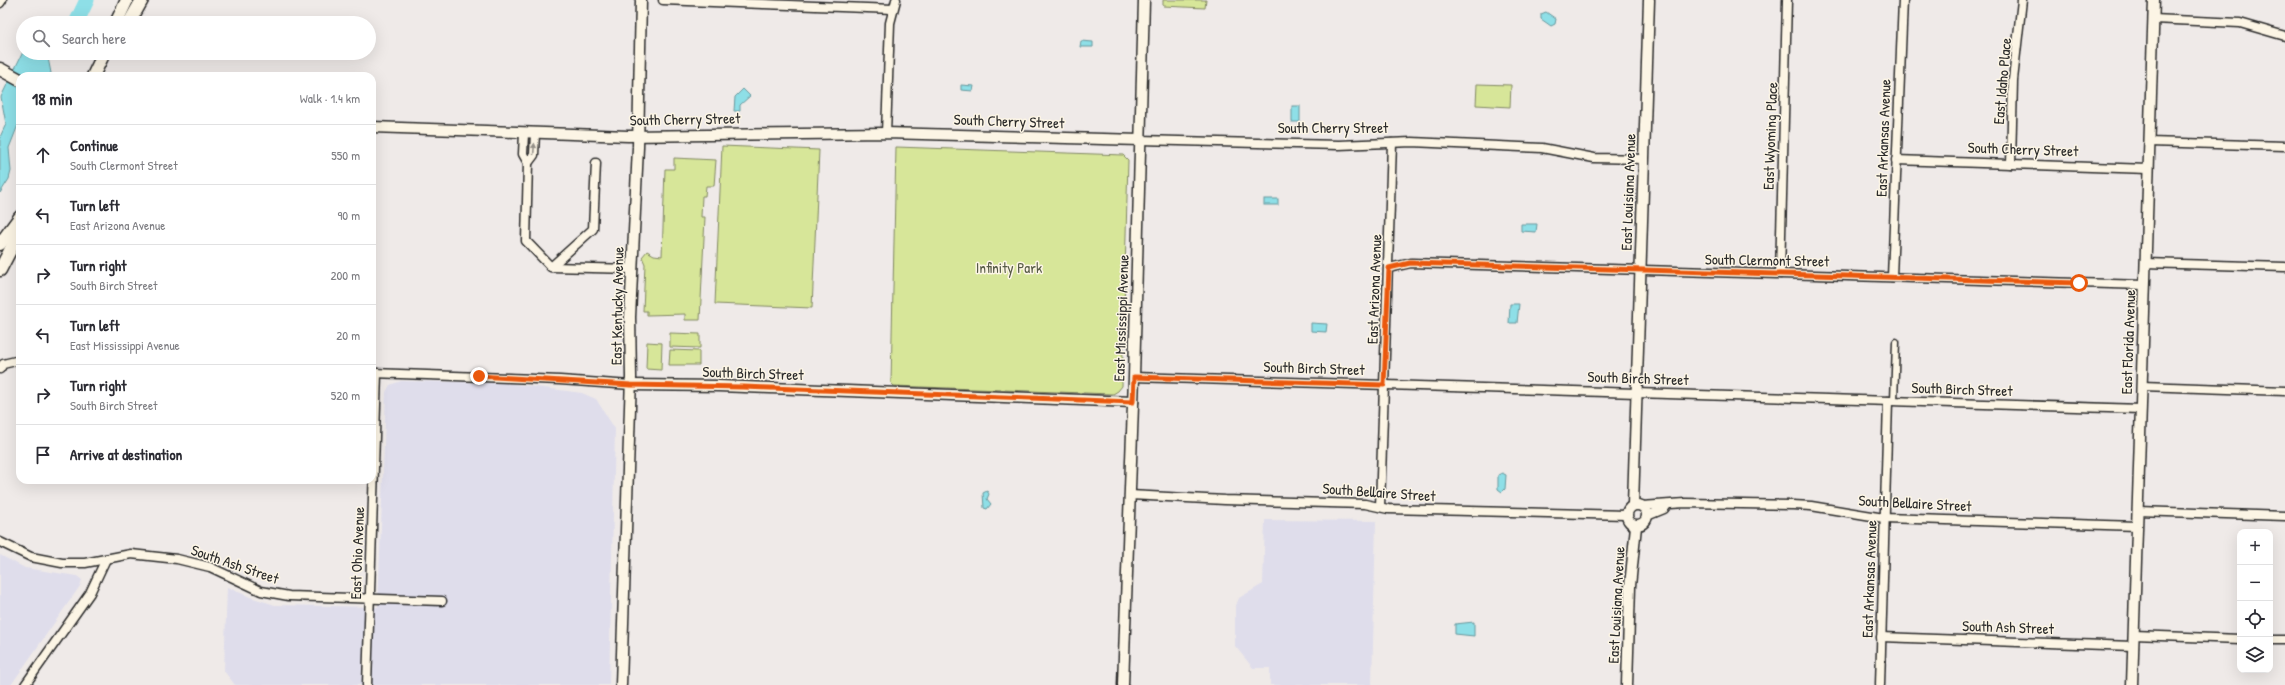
<!DOCTYPE html>
<meta charset="utf-8">
<style>
:root{--surface:#fff;--page:#f7f7f7;--text:#2b2b33;--muted:#7c7c81;--line:#e1e1e2}
body{margin:0;font-family:"Patrick Hand",sans-serif;background:var(--page);color:var(--text)}
.controls{position:absolute;right:12px;bottom:12px;display:grid;overflow:hidden;border-radius:8px;box-shadow:0 4px 16px #0002}
.controls button{width:36px;height:36px;display:grid;place-items:center;padding:0;border:0;border-bottom:1px solid var(--line);background:var(--surface);color:var(--text);font:20px sans-serif}
.stop{position:absolute;width:12px;height:12px;margin:-9px;border:3px solid #ea580c;border-radius:50%;background:#fff}
.stop.end{background:#ea580c;border-color:#fff;box-shadow:0 1px 4px #0008}
.list{margin:0;padding:0;list-style:none}
h2{display:flex;justify-content:space-between;align-items:center;height:52px;margin:0;padding:0 16px;font-size:17px}
h2 small{font-size:13px;font-weight:400;color:var(--muted)}
.list li{display:grid;grid-template-columns:26px 1fr auto;gap:12px;align-items:center;box-sizing:border-box;height:60px;padding:0 16px;border-top:1px solid var(--line)}
.list b{display:block;font-size:15px;white-space:nowrap}
.list p{margin:0;font-size:13px;white-space:nowrap;color:var(--muted)}
.list em{font-size:13px;font-style:normal;color:var(--muted)}
.icon{flex:none;width:22px;height:22px;fill:none;stroke:currentColor;stroke-width:2;stroke-linecap:round;stroke-linejoin:round}
.map{position:relative;flex:none;width:2285px;height:685px;overflow:hidden}
.search{position:absolute;background:var(--surface);box-shadow:0 4px 16px #0002;left:16px;top:16px;width:360px;height:44px;display:flex;align-items:center;gap:10px;box-sizing:border-box;padding:0 14px;border-radius:22px;color:var(--muted);font-size:15px}
.panel{position:absolute;background:var(--surface);box-shadow:0 4px 16px #0002;left:16px;top:72px;width:360px;height:412px;border-radius:12px}
.map>svg:first-child{display:block}
.built{fill:#dfddeb}
.green{fill:#d7e699;stroke:#818862}
.water{fill:#8edfe7;stroke:#66979c}
.lines{fill:none;stroke-linecap:round;stroke-linejoin:round}
.river{stroke:#8edfe7;stroke-width:15}
.pedestrian-casing{stroke:#2b2b2b;stroke-width:9}
.minor-casing{stroke:#2b2b2b;stroke-width:11}
.tertiary-casing{stroke:#2b2b2b;stroke-width:13}
.secondary-casing{stroke:#2b2b2b;stroke-width:15}
.pedestrian{stroke:#fcf5e5;stroke-width:6}
.minor{stroke:#fcf5e5;stroke-width:8}
.tertiary{stroke:#fcf5e5;stroke-width:10}
.secondary{stroke:#fcf5e5;stroke-width:12}
.oneway{fill:#949088}
.route{stroke:#ea580c;stroke-width:5}
.labels{text-anchor:middle;dominant-baseline:central;stroke-width:3;stroke-linejoin:round;paint-order:stroke}
.street-label{font-size:15px;fill:#2b2b2b;stroke:#fcf5e5}
.park-label{font-size:15px;fill:#565a46;stroke:#fcf5e5}
</style>
<div class="map">
<svg width="2285" height="685" viewBox="0 0 2285 685">
<rect width="100%" height="100%" fill="#efeae8"/>
<filter id="ink" filterUnits="userSpaceOnUse"><feTurbulence type="fractalNoise" baseFrequency=".025" numOctaves="2"/><feDisplacementMap in="SourceGraphic" scale="8" xChannelSelector="R" yChannelSelector="G"/><feConvolveMatrix kernelMatrix="1 2 1 2 8 2 1 2 1" color-interpolation-filters="sRGB"/></filter>
<g filter="url(#ink)">
<g class="built">
<path d="M401,381l105,2 76,10 14,6 19,30 -6,256h-374l-11,-14 3,-84 23,10 25,8 103,2 8,-215 4,-7z"/>
<path d="M1265,520l111,1 -4,164h-102v-17h-17l-18,-22v-38l4,-10 24,-14z"/>
<path d="M0,555l25,13 52,8 5,4 -2,6 -69,99h-11z"/>
</g>
<g class="green">
<path d="M1163,0h43l-1,8 -42,-2z"/>
<path d="M1477,84l34,1 -1,22 -34,-2z"/>
<path d="M722,146l97,4 -7,158 -97,-4z"/>
<path d="M896,147l227,8 5,5 -6,226 -4,5 -5,3 -219,-8 -3,-3z"/>
<path d="M674,158l42,2 -2,26h-8l-1,10h-3l-1,21h4l-5,103h-15v-6l-38,1v-4h-4l2,-47 -3,-7 5,-6 7,4 8,1 3,-87h9z"/>
<path d="M670,333l30,1v14l-30,-1z"/>
<path d="M647,342l15,1 -1,27 -15,-1z"/>
<path d="M670,350l29,1v14h-30z"/>
</g>
<g class="water">
<path d="M1546,12l10,7 -1,5 -4,2 -10,-7v-5z"/>
<path d="M1081,41l12,1v5h-13z"/>
<path d="M23,52l24,1 4,20 -2,3h-29v44l-11,28 2,23 -2,8 -9,14v-56l6,-13 -5,-27z"/>
<path d="M961,85l13,1 -1,5 -12,-1z"/>
<path d="M743,89l7,7 -10,9v6h-6l1,-14z"/>
<rect x="1292" y="106" width="8" height="16"/>
<rect x="1264" y="199" width="14" height="6"/>
<path d="M1521,224h16l-1,8 -15,-1z"/>
<path d="M1510,304h9l-2,19h-8z"/>
<path d="M1311,323l16,1 -1,8 -15,-1z"/>
<path d="M1502,473l4,2 -1,14 -3,3 -4,-3v-14z"/>
<path d="M987,491l2,3 -2,5 4,5 -4,5 -3,-1 -1,-15z"/>
<path d="M1474,622v14l-19,-2v-10z"/>
</g>
<g class="lines">
<path class="river" d="M76,23l11,-23"/>
<defs>
<path id="pedestrian" d="M1894,401l2,-59"/>
<g id="minor">
<path d="M663,0l230,9"/>
<path d="M0,3l2,-3"/>
<path d="M2153,19l87,4 45,13"/>
<path d="M524,133l-1,21 5,9 -2,78 25,26 82,2"/>
<path d="M886,133l4,-110 6,-23"/>
<path d="M1140,140l199,5 73,-3 130,6 52,10 50,1"/>
<path d="M2149,142l136,4"/>
<path d="M1896,160l252,9"/>
<path d="M528,163l6,-8 1,-22"/>
<path d="M2011,164l2,-84 9,-80"/>
<path d="M2145,263l140,4"/>
<path d="M551,267l42,-38 3,-66"/>
<path d="M1389,268l22,-5 734,22"/>
<path d="M1780,274l7,-274"/>
<path d="M1892,277l11,-277"/>
<path d="M0,369l3,-5 17,-4"/>
<path d="M373,373l187,7 71,5"/>
<path d="M1134,377l1007,32"/>
<path d="M2142,386l143,5"/>
<path d="M1130,495l95,5 140,4 23,5 238,6"/>
<path d="M1642,506l43,-3 108,2 18,1 73,12 253,8"/>
<path d="M1380,507l12,-364"/>
<path d="M2138,511l147,5"/>
<path d="M1647,516l17,-7 3,-4"/>
<path d="M0,542l31,15 31,6h23l46,-9 46,5 33,8 51,24 28,5 153,5"/>
<path d="M2134,635l106,4"/>
<path d="M1881,637l252,9"/>
<path d="M2270,640h15"/>
<path d="M25,685l65,-92 16,-34"/>
<path d="M367,685l10,-312"/>
<path d="M1880,685l8,-284"/>
</g>
<g id="tertiary">
<path d="M372,127l256,9 258,-3 254,7"/>
<path d="M631,385l88,1 414,16"/>
<circle cx="1637" cy="515" r="10"/>
<path d="M1633,505l16,-505"/>
<path d="M621,685l10,-308 -1,-60 8,-170 3,-147"/>
<path d="M1123,685l11,-308 10,-377"/>
<path d="M1627,685l3,-99 6,-60"/>
<path d="M2132,685l22,-685"/>
</g>
<g id="secondary">
<path d="M116,23l11,-23"/>
<path d="M129,23l13,-23"/>
<path d="M0,69l20,11"/>
<path d="M93,76l11,-23"/>
<path d="M0,244l20,-27"/>
<path d="M0,270l15,-29 1,-16"/>
</g>
</defs>
<use href="#pedestrian" class="pedestrian-casing"/>
<use href="#minor" class="minor-casing"/>
<use href="#tertiary" class="tertiary-casing"/>
<use href="#secondary" class="secondary-casing"/>
<use href="#pedestrian" class="pedestrian"/>
<use href="#minor" class="minor"/>
<use href="#tertiary" class="tertiary"/>
<use href="#secondary" class="secondary"/>
</g>
<defs><path id="oneway-solid" d="M-6-.8H1V-3.2L6.5 0L1 3.2V.8H-6Z"/></defs>
<use class="oneway" href="#oneway-solid" transform="translate(534 149) rotate(-86)"/>
</g>
<g class="lines" filter="url(#ink)">
<path class="route" d="M479,376l152,9 112,2 390,15 1,-25 250,8 5,-117 21,-5 669,20"/>
</g>
<g class="labels">
<g class="street-label">
<text transform="translate(2002 81) rotate(-85)">East Idaho Place</text>
<text transform="translate(685 119) rotate(-1)">South Cherry Street</text>
<text transform="translate(1009 121) rotate(2)">South Cherry Street</text>
<text x="1333" y="127">South Cherry Street</text>
<text transform="translate(1770 136) rotate(-88)">East Wyoming Place</text>
<text transform="translate(1883 138) rotate(-88)">East Arkansas Avenue</text>
<text transform="translate(2023 149) rotate(2)">South Cherry Street</text>
<text transform="translate(1628 192) rotate(-88)">East Louisiana Avenue</text>
<text transform="translate(1767 260) rotate(1)">South Clermont Street</text>
<text transform="translate(1374 289) rotate(-88)">East Arizona Avenue</text>
<text transform="translate(617 306) rotate(-89)">East Kentucky Avenue</text>
<text transform="translate(1121 318) rotate(-88)">East Mississippi Avenue</text>
<text transform="translate(2128 342) rotate(-88)">East Florida Avenue</text>
<text transform="translate(1314 368) rotate(2)">South Birch Street</text>
<text transform="translate(753 373) rotate(2)">South Birch Street</text>
<text transform="translate(1638 378) rotate(2)">South Birch Street</text>
<text transform="translate(1962 389) rotate(2)">South Birch Street</text>
<text transform="translate(1379 492) rotate(4)">South Bellaire Street</text>
<text transform="translate(1915 503) rotate(3)">South Bellaire Street</text>
<text transform="translate(357 553) rotate(-88)">East Ohio Avenue</text>
<text transform="translate(235 564) rotate(19)">South Ash Street</text>
<text transform="translate(1869 579) rotate(-88)">East Arkansas Avenue</text>
<text transform="translate(1616 605) rotate(-87)">East Louisiana Avenue</text>
<text transform="translate(2008 627) rotate(2)">South Ash Street</text>
</g>
<g class="park-label">
<text x="1009" y="267">Infinity Park</text>
</g>
</g>
</svg>
<div class="controls">
<button>+</button>
<button>−</button>
<button><svg class="icon" aria-label="locate" viewBox="0 0 24 24"><circle cx="12" cy="12" r="6"/><path d="M12 2v4M12 18v4M2 12h4M18 12h4"/></svg></button>
<button><svg class="icon" aria-label="layers" viewBox="0 0 24 24"><path d="M12 4l9 5-9 5-9-5zM3 14l9 5 9-5"/></svg></button>
</div>
<div class="stop" style="left:2079px;top:283px"></div>
<div class="stop end" style="left:479px;top:376px"></div>
<div class="search"><svg class="icon" aria-label="search" viewBox="0 0 24 24"><circle cx="10" cy="10" r="6"/><path d="M15 15l6 6"/></svg>Search here</div>
<section class="panel">
<h2>18 min<small>Walk · 1.4 km</small></h2>
<ul class="list">
<li><svg class="icon" aria-label="ahead" viewBox="0 0 24 24"><path d="M12 20V5M6 11l6-6 6 6"/></svg><div><b>Continue</b><p>South Clermont Street</p></div><em>550 m</em></li>
<li><svg class="icon" aria-label="left" viewBox="0 0 24 24"><path d="M17 20v-9H6M10 6l-5 5 5 5"/></svg><div><b>Turn left</b><p>East Arizona Avenue</p></div><em>90 m</em></li>
<li><svg class="icon" aria-label="right" viewBox="0 0 24 24"><path d="M7 20v-9h11M14 6l5 5-5 5"/></svg><div><b>Turn right</b><p>South Birch Street</p></div><em>200 m</em></li>
<li><svg class="icon" aria-label="left" viewBox="0 0 24 24"><path d="M17 20v-9H6M10 6l-5 5 5 5"/></svg><div><b>Turn left</b><p>East Mississippi Avenue</p></div><em>20 m</em></li>
<li><svg class="icon" aria-label="right" viewBox="0 0 24 24"><path d="M7 20v-9h11M14 6l5 5-5 5"/></svg><div><b>Turn right</b><p>South Birch Street</p></div><em>520 m</em></li>
<li><svg class="icon" aria-label="arrive" viewBox="0 0 24 24"><path d="M6 21V4h12l-3 4 3 4H6"/></svg><div><b>Arrive at destination</b></div></li>
</ul>
</section>
</div>
